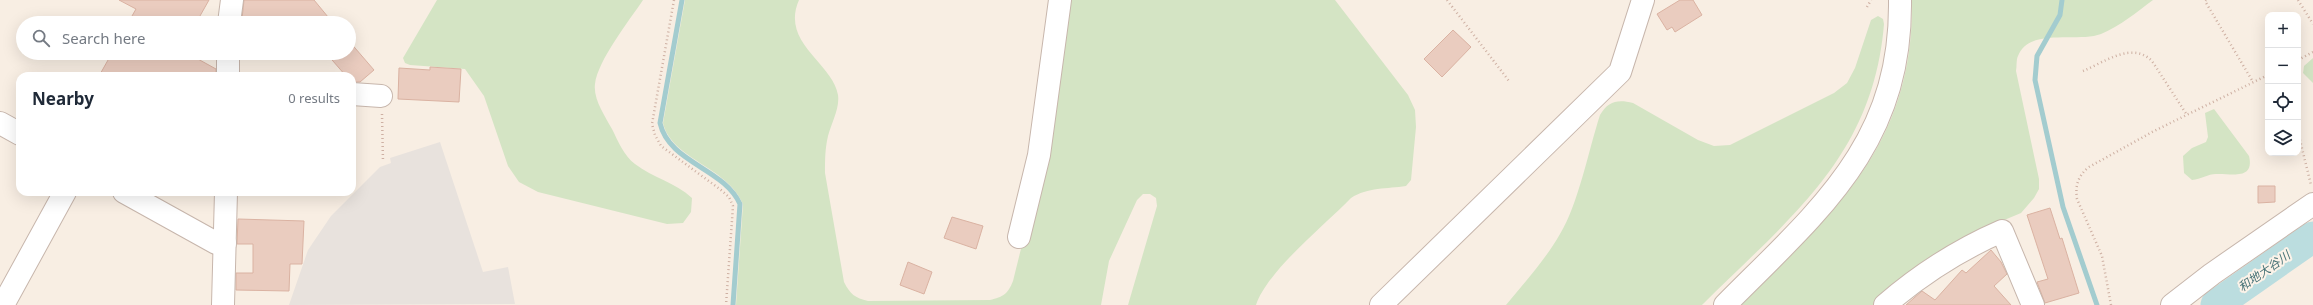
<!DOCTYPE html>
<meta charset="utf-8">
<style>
:root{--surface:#fff;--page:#f6f6f7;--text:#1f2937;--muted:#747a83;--line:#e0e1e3}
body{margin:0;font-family:"Noto Sans","Noto Sans JP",sans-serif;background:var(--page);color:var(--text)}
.controls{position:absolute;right:12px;top:12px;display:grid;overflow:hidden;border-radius:8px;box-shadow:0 4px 16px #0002}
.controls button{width:36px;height:36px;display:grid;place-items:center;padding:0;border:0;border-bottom:1px solid var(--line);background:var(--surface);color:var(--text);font:20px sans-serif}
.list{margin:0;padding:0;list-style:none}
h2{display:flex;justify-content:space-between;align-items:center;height:52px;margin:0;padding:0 16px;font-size:17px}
h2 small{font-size:13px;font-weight:400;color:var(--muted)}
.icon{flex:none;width:22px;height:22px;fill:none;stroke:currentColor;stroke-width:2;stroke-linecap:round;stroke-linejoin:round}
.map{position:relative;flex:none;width:2313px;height:305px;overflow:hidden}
.search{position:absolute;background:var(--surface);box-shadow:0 4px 16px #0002;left:16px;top:16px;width:340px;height:44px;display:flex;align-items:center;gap:10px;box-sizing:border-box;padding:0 14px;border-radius:22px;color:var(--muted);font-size:15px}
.panel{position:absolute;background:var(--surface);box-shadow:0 4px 16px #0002;left:16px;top:72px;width:340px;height:124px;border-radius:12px}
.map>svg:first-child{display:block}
.industrial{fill:#e8e2dd}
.green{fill:#d4e4c4}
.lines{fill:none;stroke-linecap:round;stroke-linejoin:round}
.stream{stroke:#a3cccf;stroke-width:5}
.river{stroke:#bbdddf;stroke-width:31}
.building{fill:#eaccbf;stroke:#dab2a2}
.minor-casing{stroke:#c7b6ac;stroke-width:24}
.path{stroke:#ceb0a3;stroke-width:2.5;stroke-dasharray:1 3;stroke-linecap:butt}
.minor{stroke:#fff;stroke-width:22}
.labels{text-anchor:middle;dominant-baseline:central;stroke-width:4;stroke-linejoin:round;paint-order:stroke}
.water-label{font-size:12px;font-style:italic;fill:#477377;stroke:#fcf3e9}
</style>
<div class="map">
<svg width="2313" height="305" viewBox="0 0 2313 305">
<rect width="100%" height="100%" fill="#f8eee3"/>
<path class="industrial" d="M440,142l43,130 25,-5 7,37 -226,1 19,-55 23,-34 49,-49 11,-4 -1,-5z"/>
<g class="green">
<path d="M437,0h206c-14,21 -45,60 -48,84 -2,15 10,32 17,45 6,12 12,27 23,35 18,14 40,18 57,34l-1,14 -8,11 -16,1 -129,-32 -19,-10 -11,-16 -24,-70 -19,-27 -55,-4 -5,-2 -2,-5z"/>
<path d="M685,0h114c-19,43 34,63 39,95 2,13 -7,29 -10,41 -3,13 -3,24 -3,37l19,109c6,12 11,16 24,19l122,-1c13,-3 18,-6 23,-19l31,-125 21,-156h270l73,95 7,15 1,17 -5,53 -5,6c-19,3 -38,1 -55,12 -26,27 -84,73 -95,107h-128l29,-99 -1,-8 -6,-4h-7l-6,6 -28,61 -8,44h-365l7,-101c-16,-38 -71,-44 -80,-81z"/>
<path d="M1912,0h241c-16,12 -33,26 -52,34 -23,9 -72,-7 -83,22 -2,4 -1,10 -2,15l23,108v10l-5,9 -13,15 -43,18 -100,68 -5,6h-132c94,-94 173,-160 171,-305z"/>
<path d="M1878,16l5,3 1,5c-11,133 -94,193 -182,281h-196c19,-23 39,-45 54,-71 18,-29 29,-85 40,-119 8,-14 18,-16 33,-12l65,37 16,6 16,-1 104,-52 13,-10 8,-15 16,-48z"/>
<path d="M2313,58v25l-10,-10 1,-7z"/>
<path d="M2214,109l35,47c6,25 -19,17 -33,18 -8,0 -15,5 -24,6l-8,-7 -1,-17 9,-8 14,-6 2,-5 -3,-24z"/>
</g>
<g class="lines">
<g class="stream">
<path d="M682,0l-22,123c9,40 64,45 80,81l-7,101"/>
<path d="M2062,0l-2,15 -23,41 -2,24 28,127 34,98"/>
</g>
<path class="river" d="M2216,305l97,-68"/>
</g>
<g class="building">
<path d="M119,0h90l-13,23h-68l8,-14z"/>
<path d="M244,0h70l19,23h-59l-32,-4z"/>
<path d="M1680,0h13l9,15 -27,17 -3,-5 -5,3 -10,-16z"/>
<path d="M1453,30l18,17 -29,30 -18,-18z"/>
<path d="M349,41l25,29 -14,12h-8v-6h-6l-20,-23h23z"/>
<path d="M112,53h75l29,16v7h-117z"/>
<path d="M430,67l31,2 -2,33 -61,-3 1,-31 31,2z"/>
<path d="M2258,186h17v16l-17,1z"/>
<path d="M2050,208l10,31 2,-1 17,55 -34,10 -8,-21 11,-3 -21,-64z"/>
<path d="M952,217l31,9 -7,23 -32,-11z"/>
<path d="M238,219l66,2 -2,43h-12l-1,27 -53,-1v-17h17v-29h-16z"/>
<path d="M1991,250l10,12 6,12 -13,12 17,19h-105l16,-14 13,9 27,-30 4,3z"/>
<path d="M908,262l24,10 -8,22 -24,-9z"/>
</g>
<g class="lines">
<defs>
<g id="minor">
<path d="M229,23l3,-23"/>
<path d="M228,76v-23"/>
<path d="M352,94l29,2"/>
<path d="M0,123l20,11"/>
<path d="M124,192l92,51h9"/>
<path d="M1019,237l20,-82 21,-155"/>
<path d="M3,305l62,-113"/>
<path d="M223,305l3,-113"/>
<path d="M1381,305l239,-233 23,-72"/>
<path d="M1725,305c93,-94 177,-160 175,-305"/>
<path d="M1885,305c36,-31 73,-55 117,-74l31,74"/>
<path d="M2172,305l40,-31 101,-70"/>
</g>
</defs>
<use href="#minor" class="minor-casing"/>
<g class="path">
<path d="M674,0l-22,124 3,11 6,11 60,44 8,7 4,9 -7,99"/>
<path d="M1447,0l62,81"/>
<path d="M2206,0l-1,1 48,81"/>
<path d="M2298,0l15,24"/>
<path d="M1867,7l4,-7"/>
<path d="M2298,60l15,-8"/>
<path d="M2083,71c22,-9 49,-30 69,-10l35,54"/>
<path d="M382,114l1,48"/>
<path d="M2298,132l13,53"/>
<path d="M2111,305l-9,-49 -25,-57c-2,-14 1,-23 12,-32l65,-36 114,-56"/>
</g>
<use href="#minor" class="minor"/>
</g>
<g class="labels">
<g class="water-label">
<text transform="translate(2264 271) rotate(-35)">和地大谷川</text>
</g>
</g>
</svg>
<div class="controls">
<button>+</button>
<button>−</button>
<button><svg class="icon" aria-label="locate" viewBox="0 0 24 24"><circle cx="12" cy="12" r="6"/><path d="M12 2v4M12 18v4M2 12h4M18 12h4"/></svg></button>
<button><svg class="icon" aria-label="layers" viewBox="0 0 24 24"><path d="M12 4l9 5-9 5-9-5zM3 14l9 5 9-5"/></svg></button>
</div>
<div class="search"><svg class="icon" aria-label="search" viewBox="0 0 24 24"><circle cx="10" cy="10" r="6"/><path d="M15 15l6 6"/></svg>Search here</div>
<section class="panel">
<h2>Nearby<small>0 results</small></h2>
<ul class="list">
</ul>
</section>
</div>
